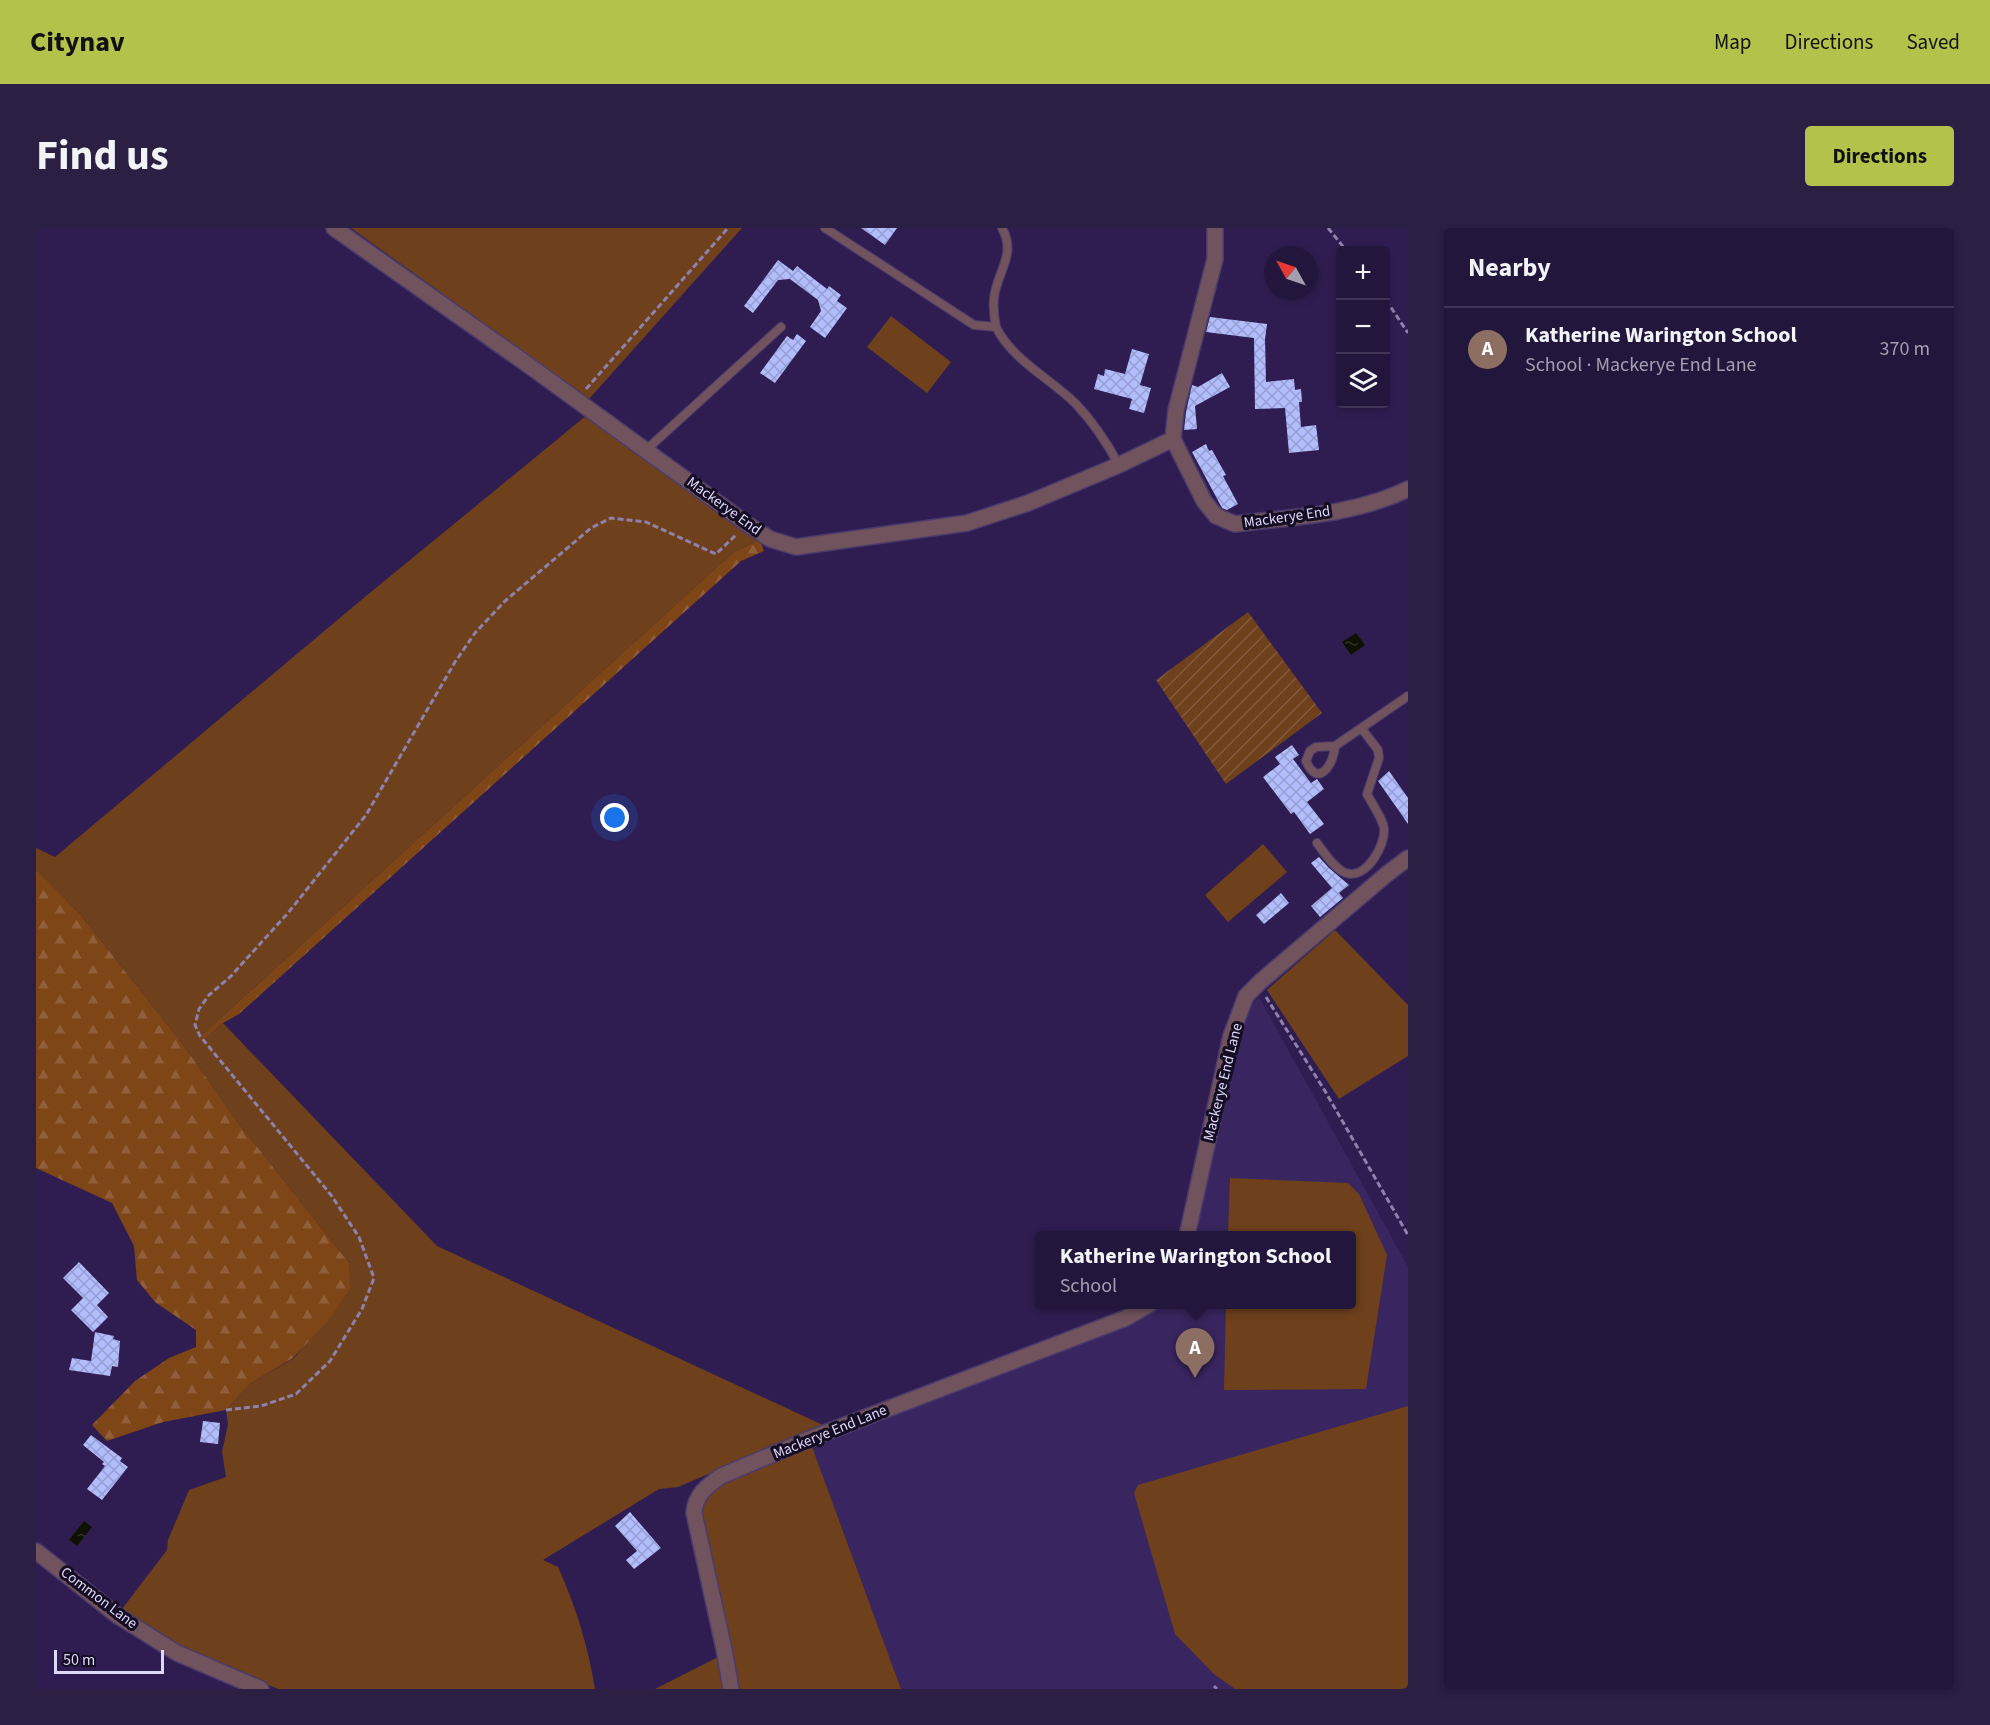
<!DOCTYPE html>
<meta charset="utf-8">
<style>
:root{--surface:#23163d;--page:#2b1f44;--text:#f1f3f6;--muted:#a39fb0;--line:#403557;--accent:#b3c24b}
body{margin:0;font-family:"Source Sans 3",sans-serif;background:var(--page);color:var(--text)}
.controls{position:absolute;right:18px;top:18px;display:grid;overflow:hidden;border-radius:6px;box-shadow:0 3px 9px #0003}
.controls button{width:54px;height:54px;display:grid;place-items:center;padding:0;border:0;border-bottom:2px solid var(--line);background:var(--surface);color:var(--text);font:30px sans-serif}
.compass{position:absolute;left:1228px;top:18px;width:54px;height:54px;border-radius:50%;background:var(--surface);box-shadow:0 3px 9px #0003;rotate:310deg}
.scale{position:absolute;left:18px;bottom:15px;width:110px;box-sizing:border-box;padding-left:6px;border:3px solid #ded7f8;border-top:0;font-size:16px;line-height:21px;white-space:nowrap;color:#ded7f8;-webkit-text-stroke:4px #140d24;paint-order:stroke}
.you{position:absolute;left:579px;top:590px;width:21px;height:21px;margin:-15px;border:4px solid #fff;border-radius:50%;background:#1a73e8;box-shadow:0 0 0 9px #1a73e833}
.badge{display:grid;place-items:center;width:39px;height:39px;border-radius:50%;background:var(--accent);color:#fff;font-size:20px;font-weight:700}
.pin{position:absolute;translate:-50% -50px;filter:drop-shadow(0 2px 3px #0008)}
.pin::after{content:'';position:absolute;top:32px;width:21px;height:18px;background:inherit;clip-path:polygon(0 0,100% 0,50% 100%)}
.popup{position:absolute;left:999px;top:1003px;width:321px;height:78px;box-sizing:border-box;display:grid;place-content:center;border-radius:6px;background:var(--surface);filter:drop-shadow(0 2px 4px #0005);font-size:20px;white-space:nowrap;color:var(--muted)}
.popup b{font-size:22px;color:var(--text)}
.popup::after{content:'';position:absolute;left:50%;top:100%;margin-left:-12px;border:12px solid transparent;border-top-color:var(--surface)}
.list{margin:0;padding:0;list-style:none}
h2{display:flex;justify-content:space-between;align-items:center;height:78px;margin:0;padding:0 24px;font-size:26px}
h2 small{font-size:20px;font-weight:400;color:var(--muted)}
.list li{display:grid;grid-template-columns:39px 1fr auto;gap:18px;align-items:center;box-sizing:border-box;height:84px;padding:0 24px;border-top:2px solid var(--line)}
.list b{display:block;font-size:22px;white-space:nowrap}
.list p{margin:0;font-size:20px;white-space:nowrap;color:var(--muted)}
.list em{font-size:20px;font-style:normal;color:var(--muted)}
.icon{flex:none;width:33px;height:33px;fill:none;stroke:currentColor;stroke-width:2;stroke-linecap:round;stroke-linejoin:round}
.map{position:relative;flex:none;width:1372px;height:1461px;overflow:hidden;border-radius:6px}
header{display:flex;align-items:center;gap:36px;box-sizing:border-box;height:84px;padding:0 30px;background:var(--accent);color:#111}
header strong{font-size:28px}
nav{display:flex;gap:33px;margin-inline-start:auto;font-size:21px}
.intro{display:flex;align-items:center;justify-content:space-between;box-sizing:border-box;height:144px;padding:0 36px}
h1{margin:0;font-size:42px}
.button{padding:15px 27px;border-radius:6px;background:var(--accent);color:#111;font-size:21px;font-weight:700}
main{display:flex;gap:36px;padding:0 36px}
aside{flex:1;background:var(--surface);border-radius:6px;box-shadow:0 3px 9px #0003}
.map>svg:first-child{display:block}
.built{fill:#392660}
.grass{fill:#6e401c}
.forest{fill:url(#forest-firs)}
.garden{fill:url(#garden-furrows)}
.water{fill:url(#water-ripples)}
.building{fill:url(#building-cross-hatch)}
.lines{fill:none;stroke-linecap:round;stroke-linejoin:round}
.service-casing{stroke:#4b3b6c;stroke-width:10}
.minor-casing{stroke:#4b3b6c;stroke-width:18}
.path{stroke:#8e81ab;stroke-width:3;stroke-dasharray:6 3;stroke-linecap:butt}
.service{stroke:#70535d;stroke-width:8}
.minor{stroke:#70535d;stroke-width:15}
.labels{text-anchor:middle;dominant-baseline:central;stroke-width:6;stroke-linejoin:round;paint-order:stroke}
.street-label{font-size:15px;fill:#ded7f8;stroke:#140d24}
</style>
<header>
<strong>Citynav</strong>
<nav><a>Map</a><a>Directions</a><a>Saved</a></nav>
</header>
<div class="intro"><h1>Find us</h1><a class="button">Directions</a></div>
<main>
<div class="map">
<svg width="1372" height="1461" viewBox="0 0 1372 1461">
<defs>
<pattern id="forest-firs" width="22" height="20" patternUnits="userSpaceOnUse" patternTransform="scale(1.5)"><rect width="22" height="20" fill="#7e4516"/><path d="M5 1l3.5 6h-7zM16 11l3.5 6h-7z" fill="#905f39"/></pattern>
<pattern id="garden-furrows" width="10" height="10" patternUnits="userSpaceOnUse" patternTransform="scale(1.5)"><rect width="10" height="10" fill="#6e401c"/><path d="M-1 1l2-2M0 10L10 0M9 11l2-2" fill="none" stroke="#825b3e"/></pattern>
<pattern id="water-ripples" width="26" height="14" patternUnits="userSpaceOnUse" patternTransform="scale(1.5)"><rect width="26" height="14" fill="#0f1100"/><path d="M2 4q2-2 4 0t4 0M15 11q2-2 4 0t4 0" fill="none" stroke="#323326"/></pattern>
<pattern id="building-cross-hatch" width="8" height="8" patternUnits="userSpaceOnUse" patternTransform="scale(1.5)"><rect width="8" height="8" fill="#b1bdfd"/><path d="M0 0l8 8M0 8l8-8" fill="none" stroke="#969ed0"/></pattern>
</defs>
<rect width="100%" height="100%" fill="#2f1d51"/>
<path class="built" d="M1223,769l149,270v422h-507l-90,-245 342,-132 11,-7 187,-1v-68l-156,-1 45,-200 13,-32z"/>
<g class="grass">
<path d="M315,0h391l-153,171z"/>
<path d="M855,88l60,46 -24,31 -60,-46z"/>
<path d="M551,187l173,125 -25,11 -19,17 -513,466v6l20,-17 214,223 386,179 -145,62 -19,2 -116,71 15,7c18,40 30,79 37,122h-317l-49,-21 -51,-24 -56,-35 45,-59 1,-10 21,-50 37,-13 -4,-25 6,-28 -2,-14 25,-27 43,-25 57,-71 -2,-24 -113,-143 -54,-77 -102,-129 -42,-43h-2v-23l19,9 311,-261z"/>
<path d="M1227,616l24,28 -59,50 -23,-27z"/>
<path d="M1299,702l73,75v51l-69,43 -72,-109z"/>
<path d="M1194,950l118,5 11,11 28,61 -21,134 -142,1 2,-85 125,-1v-68l-123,-1z"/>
<path d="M1372,1178v283h-173l-21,-15 -39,-40 -41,-141 4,-8z"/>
<path d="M775,1216l90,245h-163l-39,-180c2,-4 4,-9 6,-12 18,-23 79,-42 106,-53z"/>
<path d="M684,1428l6,33h-71z"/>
</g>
<g class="forest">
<path d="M724,312l4,11 -23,10 -502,453 -16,9 -20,17v-6l513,-466 19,-17z"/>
<path d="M0,643h2l42,43 102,129 54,77 113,143 2,24 -20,30 -38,41 -42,25 -25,27 -63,12 -56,19 -15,-16 43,-44 34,-23 27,-11v-17l-41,-28 -18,-22 -3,-34 -22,-43 -76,-35z"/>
</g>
<path class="garden" d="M1212,384l74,101 -96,71 -70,-104z"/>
<g class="water">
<path d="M1320,405l9,12 -14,10 -9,-13z"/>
<path d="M48,1293l8,6 -15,19 -8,-6z"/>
</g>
<g class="building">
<path d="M825,0h36l-12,17z"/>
<path d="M742,32l15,11 4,-5 30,23 2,-3 12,9 -4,6 10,7 -22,30 -15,-11 11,-16 -3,-11 -28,-21 -12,1 -25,33 -9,-7z"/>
<path d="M1174,89l57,7 -2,15 1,43 28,-3 1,11 6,-1 1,13h-3l2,25 15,-2 3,25 -30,3 -4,-45 -30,1 -1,-71 -48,-6z"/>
<path d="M761,106l9,7 -31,42 -15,-10 27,-37 6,4z"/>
<path d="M1096,121l17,5 -9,31 11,3 -7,25 -15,-4 3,-10 -38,-10 4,-15 6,2 1,-7 20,5z"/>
<path d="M1186,145l8,14 -35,19 2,23 -13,1 2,-18 6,-27 6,2z"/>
<path d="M1170,216l3,7 3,-1 14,25 -3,1 15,28 -11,6 -5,-2 -30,-56z"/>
<path d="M1256,517l7,10 -6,4 18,24 6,-4 7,10 -17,13 17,22 -14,10 -16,-22 -3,2 -28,-37 17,-13 -5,-7z"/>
<path d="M1353,543l19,27v26l-30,-43z"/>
<path d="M1283,629l10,11 20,17 -10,8 4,5 -23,19 -9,-11 21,-18 -21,-25z"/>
<path d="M1245,665l8,10 -25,21 -8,-9z"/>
<path d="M43,1034l30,31 -12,12 11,12 -15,15 -22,-22 12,-12 -20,-20z"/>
<path d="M59,1104l19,4 -1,3 7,2 -2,26 -6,-1 -2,10 -41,-6 3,-12 19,3z"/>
<path d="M167,1193l17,2 -2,21 -18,-2z"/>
<path d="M55,1207l31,23 -2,3 8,6 -26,33 -15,-11 18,-23 -3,-2 2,-2 -21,-17z"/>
<path d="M594,1284l31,36 -27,21 -8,-9 11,-9 -22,-25z"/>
</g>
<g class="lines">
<defs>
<g id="service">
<path d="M789,0l149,97 22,2c17,34 54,51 80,77 18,19 31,39 43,61"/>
<path d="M960,99c-2,-10 -3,-19 -2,-29 3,-27 23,-43 8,-70"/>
<path d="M610,222l135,-123"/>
<path d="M1299,518c-1,18 -17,43 -29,15l4,-10 6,-4 19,-1 73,-50"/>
<path d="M1281,615c7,9 17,26 29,30 20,7 40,-28 38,-45 -2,-11 -12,-24 -17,-34l12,-36 -1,-8 -16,-21"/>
</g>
<g id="minor">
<path d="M298,0l197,139 216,157 23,15 26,8 171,-24 61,-20 91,-38 54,-26"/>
<path d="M1179,0v31l-39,151 -3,29 31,62 12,15 19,8c58,-7 120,-9 173,-35"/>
<path d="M1151,1008l44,-200 15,-40 15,-15 126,-107 21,-16"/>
<path d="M0,1323l82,65 59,37 84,36"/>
<path d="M695,1461l-7,-40 -30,-136c1,-18 13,-27 27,-37l88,-37 317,-121 24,-14"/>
</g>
</defs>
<use href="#service" class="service-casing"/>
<use href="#minor" class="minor-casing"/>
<g class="path">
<path d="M1292,0l18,22"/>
<path d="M1350,72l22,33"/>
<path d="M550,161l142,-161"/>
<path d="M1230,769l59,94 83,144"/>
<path d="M190,1182l35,-4 35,-12 34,-33 32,-52 12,-31 -15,-41 -28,-42 -131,-159 -5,-11 4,-16 10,-14 21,-18 58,-64 78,-98 89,-153 20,-29 30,-32 86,-73 20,-10 35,4 70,32 21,-20"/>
<path d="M1178,1458l3,3"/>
</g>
<use href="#service" class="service"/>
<use href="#minor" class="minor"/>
</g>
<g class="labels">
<g class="street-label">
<text transform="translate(688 278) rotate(36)">Mackerye End</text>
<text transform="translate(1251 289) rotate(-8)">Mackerye End</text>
<text transform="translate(1187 854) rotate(-76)">Mackerye End Lane</text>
<text transform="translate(794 1204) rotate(-22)">Mackerye End Lane</text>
<text transform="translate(63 1370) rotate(37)">Common Lane</text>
</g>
</g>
</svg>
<div class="controls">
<button>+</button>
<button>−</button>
<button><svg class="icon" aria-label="layers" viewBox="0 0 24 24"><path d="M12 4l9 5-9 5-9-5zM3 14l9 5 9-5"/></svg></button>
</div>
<svg class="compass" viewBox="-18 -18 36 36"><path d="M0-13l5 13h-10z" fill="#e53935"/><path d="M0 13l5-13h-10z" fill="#a39fb0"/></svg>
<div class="scale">50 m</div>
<div class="you"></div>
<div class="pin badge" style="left:1159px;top:1150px;background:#8d6e63">A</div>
<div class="popup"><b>Katherine Warington School</b>School</div>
</div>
<aside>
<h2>Nearby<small></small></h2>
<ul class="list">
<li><span class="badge" style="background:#8d6e63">A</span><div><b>Katherine Warington School</b><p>School · Mackerye End Lane</p></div><em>370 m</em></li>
</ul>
</aside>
</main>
